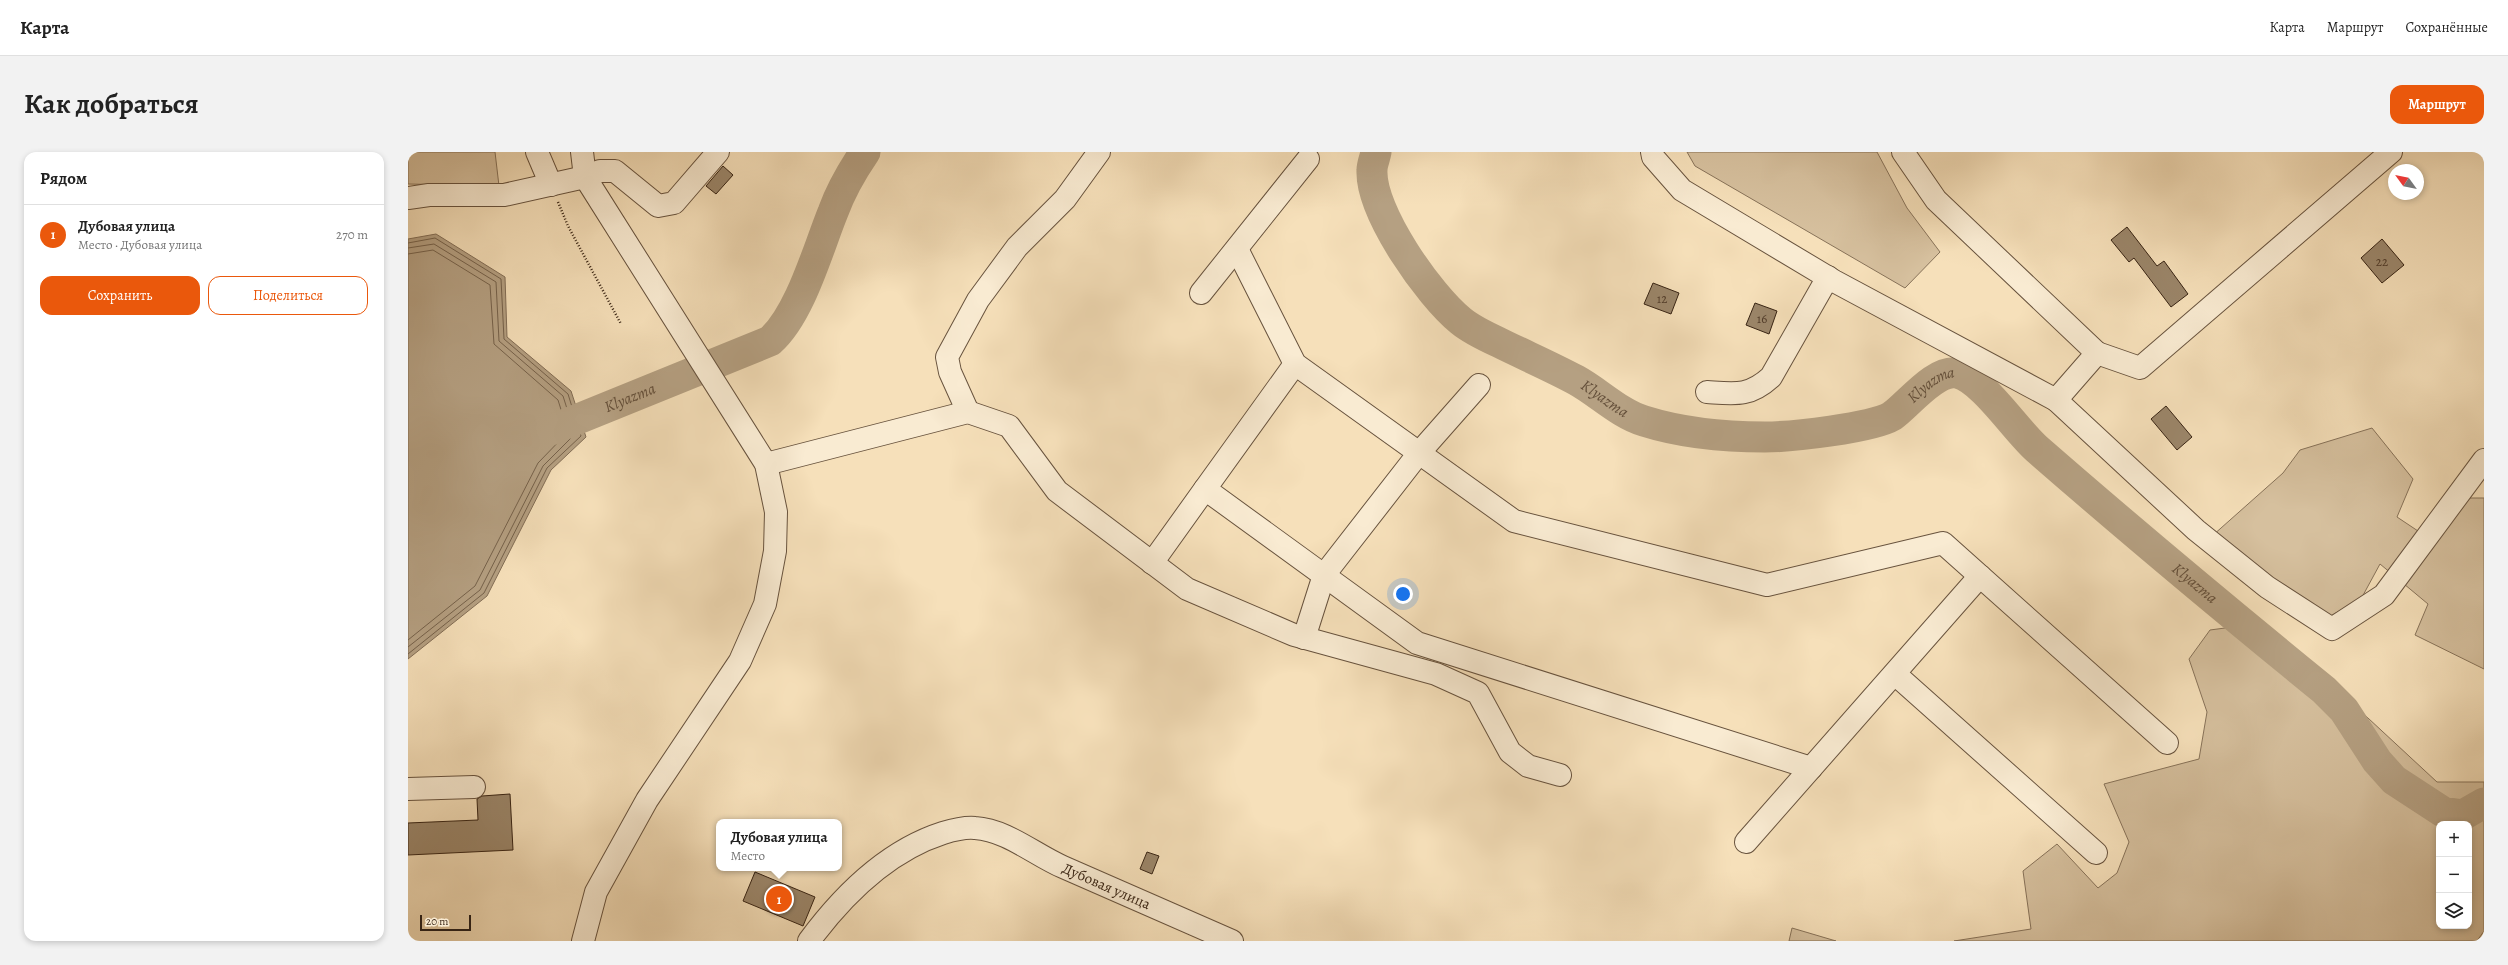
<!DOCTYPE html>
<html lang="ru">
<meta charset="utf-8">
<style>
:root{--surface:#fff;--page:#f2f2f2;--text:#222;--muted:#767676;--line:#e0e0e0;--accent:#ea580c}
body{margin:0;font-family:Alegreya,serif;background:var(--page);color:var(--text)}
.controls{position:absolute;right:12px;bottom:12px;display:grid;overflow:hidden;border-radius:8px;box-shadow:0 2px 6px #0003}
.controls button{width:36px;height:36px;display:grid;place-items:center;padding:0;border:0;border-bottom:1px solid var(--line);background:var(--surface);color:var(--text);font:20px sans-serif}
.compass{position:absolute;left:1980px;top:12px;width:36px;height:36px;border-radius:50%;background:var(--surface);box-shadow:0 2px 6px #0003;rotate:303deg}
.scale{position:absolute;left:12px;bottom:10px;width:51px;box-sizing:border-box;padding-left:4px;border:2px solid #382414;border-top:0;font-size:11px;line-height:14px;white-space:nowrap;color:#382414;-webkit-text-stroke:3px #f9ebd2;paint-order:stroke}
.you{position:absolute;left:995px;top:442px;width:14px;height:14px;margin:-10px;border:3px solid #fff;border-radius:50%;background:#1a73e8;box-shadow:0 0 0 6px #1a73e833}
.badge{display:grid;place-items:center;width:26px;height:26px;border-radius:50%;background:var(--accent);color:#fff;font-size:13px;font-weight:700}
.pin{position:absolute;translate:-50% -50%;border:2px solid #fff;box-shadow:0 1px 4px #0006}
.popup{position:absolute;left:308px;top:667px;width:126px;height:52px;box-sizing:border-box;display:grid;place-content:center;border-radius:8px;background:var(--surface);filter:drop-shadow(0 1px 3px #0005);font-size:13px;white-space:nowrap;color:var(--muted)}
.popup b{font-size:15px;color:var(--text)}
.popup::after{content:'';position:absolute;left:50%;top:100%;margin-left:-8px;border:8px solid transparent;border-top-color:var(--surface)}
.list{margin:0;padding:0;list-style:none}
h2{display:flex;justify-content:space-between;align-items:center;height:52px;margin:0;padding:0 16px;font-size:17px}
h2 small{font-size:13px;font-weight:400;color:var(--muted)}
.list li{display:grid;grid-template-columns:26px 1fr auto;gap:12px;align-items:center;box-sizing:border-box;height:60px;padding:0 16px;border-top:1px solid var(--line)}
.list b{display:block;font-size:15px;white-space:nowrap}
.list p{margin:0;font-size:13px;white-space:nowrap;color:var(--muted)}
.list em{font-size:13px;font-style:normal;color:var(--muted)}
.actions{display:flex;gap:8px;padding:12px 16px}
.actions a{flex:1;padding:9px 0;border:1px solid var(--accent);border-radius:12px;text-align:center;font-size:14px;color:var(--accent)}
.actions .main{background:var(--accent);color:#fff}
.icon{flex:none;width:22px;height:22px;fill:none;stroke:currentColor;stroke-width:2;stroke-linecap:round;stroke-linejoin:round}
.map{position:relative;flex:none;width:2076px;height:789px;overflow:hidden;border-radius:12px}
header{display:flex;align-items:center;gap:24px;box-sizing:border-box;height:56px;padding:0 20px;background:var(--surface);border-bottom:1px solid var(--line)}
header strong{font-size:19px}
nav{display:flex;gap:22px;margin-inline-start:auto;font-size:14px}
.intro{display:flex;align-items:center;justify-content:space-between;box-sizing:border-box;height:96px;padding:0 24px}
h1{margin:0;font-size:28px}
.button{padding:10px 18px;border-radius:12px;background:var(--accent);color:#fff;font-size:14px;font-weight:700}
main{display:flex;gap:24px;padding:0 24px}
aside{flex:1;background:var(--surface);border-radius:12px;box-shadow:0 2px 6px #0003}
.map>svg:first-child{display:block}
.green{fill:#d6c09e;stroke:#877259;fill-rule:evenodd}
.water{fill:#b5a082;stroke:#836e56}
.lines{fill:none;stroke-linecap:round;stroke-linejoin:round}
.shore{stroke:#76624b;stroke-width:1}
.river{stroke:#b5a082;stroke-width:31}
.building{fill:#9b866a;stroke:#382414}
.minor-casing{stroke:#68533e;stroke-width:24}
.path{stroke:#382414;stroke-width:2.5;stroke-dasharray:1 2;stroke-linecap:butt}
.minor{stroke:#f9ebd2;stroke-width:22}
.labels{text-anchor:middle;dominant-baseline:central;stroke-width:3;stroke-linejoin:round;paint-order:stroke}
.number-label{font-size:13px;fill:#513c2a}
.street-label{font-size:15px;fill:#382414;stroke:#f9ebd2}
.water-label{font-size:16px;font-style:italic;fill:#644f3a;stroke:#f9ebd2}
</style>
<header>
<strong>Карта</strong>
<nav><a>Карта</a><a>Маршрут</a><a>Сохранённые</a></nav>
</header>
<div class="intro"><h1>Как добраться</h1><a class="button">Маршрут</a></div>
<main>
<aside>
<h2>Рядом<small></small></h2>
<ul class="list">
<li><span class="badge">1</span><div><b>Дубовая улица</b><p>Место · Дубовая улица</p></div><em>270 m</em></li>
</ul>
<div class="actions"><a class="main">Сохранить</a><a>Поделиться</a></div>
</aside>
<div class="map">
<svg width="2076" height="789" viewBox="0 0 2076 789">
<rect width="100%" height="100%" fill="#f6e0ba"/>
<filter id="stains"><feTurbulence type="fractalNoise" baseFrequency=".005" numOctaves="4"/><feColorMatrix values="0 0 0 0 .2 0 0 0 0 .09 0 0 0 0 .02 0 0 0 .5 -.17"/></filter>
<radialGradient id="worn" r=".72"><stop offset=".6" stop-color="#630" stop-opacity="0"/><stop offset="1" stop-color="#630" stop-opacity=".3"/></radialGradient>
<g class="green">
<path d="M0,0h87l4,34 -91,-2z"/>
<path d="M1279,0h190l30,56 33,44 -35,36 -210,-122z"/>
<path d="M1964,276l41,51 -16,38 33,22 20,-41h34v171l-69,-34 13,-31 -48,-40 -19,35 -45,25 -113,-80 80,-71 17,-23z"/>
<path d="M1817,476l47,1 165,153h47v149l-7,10h-523l77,-12 -8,-58 34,-27 41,44 19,-15 12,-31 -25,-58 95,-25 8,-47 -18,-53 21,-29zM2031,672h30v102h-30z"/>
<path d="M1384,776l44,13h-47z"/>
</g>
<path class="water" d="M28,82l69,43 2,60 64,54 15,46 -35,33 -64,126 -79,63v-420z"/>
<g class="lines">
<g class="shore">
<path d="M0,91l27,-5 66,41 3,60 64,55 13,42 -34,32 -63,125 -76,61"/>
<path d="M0,96l26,-4 62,38 3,59 64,55 12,38 -32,32 -63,124 -72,57"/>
<path d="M0,102l25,-4 57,35 4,59 64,56 10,32 -30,31 -63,123 -67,54"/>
</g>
<g class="river">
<path id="s1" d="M968,0c-1,6 -4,12 -4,18 -2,42 57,125 89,151 11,9 24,15 37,21 26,13 52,24 78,38 22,12 44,34 68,41 38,12 81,16 121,16 26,0 107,-9 127,-21 17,-12 43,-47 65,-43 26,6 59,58 80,76 94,82 190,162 287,241l20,20 33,51 17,19 49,32 20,3 21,-12"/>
<path id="s2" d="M133,282l229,-93c30,-26 48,-92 63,-129 8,-22 19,-41 32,-60"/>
</g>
</g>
<g class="building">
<path d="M315,14l10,9 -17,19 -10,-8z"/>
<path d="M1719,75l30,39 7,-5 24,33 -17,13 -37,-49 -5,4 -18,-22z"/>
<path d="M1974,87l22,26 -22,18 -21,-25z"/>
<path d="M1245,131l26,10 -8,21 -27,-10z"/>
<path d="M1347,151l22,8 -8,23 -23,-9z"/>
<path d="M1758,254l26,31 -15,13 -26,-31z"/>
<path d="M102,642l3,56 -105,5v-32l70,-3 -1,-21 5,-3z"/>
<path d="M739,700l12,4 -7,18 -12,-5z"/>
<path d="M347,720l60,25 -12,29 -60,-25z"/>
</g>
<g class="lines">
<defs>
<g id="minor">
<path d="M129,0l14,33"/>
<path d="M174,0l3,25 181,287 10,48 -1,39 -10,53 -25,57 -93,139 -51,92 -13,49"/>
<path d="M1244,0l1,5 29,33 152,91 222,119 41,-47 -161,-153 -33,-48"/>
<path d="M0,46l21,-3h75l81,-18 15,-6h15l43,35 16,-3 44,-51"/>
<path d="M829,97l58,115 219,157 253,64 176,-42 224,200"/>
<path d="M793,141l107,-134"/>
<path d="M1689,201l43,15 251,-216"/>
<path d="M887,212l-90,125 212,154 394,125"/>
<path d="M1299,240c28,2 42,5 64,-15l57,-100"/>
<path d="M1648,248l140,130 71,57 65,42 52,-34 100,-135"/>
<path d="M560,260l-18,-40 -3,-15 31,-57 39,-53 48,-48 34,-47"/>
<path d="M358,312l202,-52 41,14 48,65 130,98 107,46 142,39 42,19 32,59 18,14 32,9"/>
<path d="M744,411l53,-74"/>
<path d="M896,486l20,-63 95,-122 60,-68"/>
<path d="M1487,522l201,179"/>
<path d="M0,637l66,-2"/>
<path d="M1338,690l234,-266"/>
<path id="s3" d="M401,789c34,-46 78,-90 134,-108 10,-3 22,-6 32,-5 32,2 60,27 88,39 56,25 113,49 169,74"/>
</g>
</defs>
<use href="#minor" class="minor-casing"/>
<path class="path" d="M150,50l10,24 53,98"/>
<use href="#minor" class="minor"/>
</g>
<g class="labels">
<g class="number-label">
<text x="1974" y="109">22</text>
<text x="1254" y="146">12</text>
<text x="1354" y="166">16</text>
</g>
<g class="street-label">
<text stroke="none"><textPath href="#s3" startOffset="352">Дубовая улица</textPath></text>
</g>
<g class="water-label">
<text stroke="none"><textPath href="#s1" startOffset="709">Klyazma</textPath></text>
<text stroke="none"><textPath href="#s2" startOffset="96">Klyazma</textPath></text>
<text stroke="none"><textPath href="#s1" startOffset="361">Klyazma</textPath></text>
<text stroke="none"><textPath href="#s1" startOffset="1057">Klyazma</textPath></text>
</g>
</g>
<rect width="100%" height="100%" filter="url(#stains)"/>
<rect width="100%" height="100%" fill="url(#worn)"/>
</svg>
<div class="controls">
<button>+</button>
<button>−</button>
<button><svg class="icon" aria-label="layers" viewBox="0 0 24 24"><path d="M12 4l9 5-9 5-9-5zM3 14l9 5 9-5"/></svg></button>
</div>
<svg class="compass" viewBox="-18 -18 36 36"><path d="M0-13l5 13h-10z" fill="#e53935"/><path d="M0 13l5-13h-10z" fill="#767676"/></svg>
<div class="scale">20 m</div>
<div class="you"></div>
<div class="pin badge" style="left:371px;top:747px">1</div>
<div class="popup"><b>Дубовая улица</b>Место</div>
</div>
</main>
